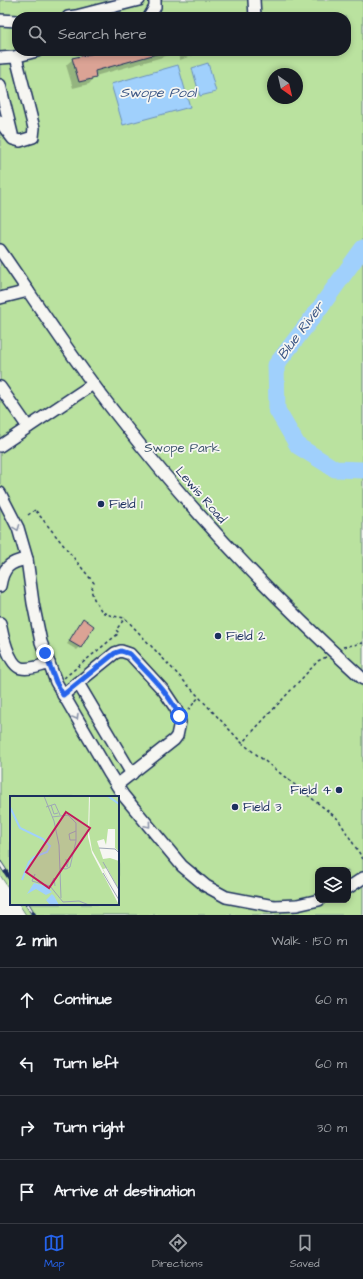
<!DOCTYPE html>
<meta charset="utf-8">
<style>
:root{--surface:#171b24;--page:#242831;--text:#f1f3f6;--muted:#9ea1a6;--line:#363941;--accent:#2563eb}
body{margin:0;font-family:"Architects Daughter",sans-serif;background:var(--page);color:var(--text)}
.controls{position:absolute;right:12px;bottom:12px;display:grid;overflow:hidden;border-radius:8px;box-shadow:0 2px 6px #0003}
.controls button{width:36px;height:36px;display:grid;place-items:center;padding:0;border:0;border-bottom:1px solid var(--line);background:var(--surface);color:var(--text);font:20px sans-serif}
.compass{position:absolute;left:267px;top:68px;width:36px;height:36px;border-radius:50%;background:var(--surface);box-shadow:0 2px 6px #0003;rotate:146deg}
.stop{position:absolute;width:12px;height:12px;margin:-9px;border:3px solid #2563eb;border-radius:50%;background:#fff}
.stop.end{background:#2563eb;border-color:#fff;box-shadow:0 1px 4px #0008}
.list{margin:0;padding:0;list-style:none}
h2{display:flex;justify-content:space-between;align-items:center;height:52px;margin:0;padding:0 16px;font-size:17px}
h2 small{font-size:13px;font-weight:400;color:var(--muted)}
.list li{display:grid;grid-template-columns:26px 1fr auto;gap:12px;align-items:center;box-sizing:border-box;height:64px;padding:0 16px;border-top:1px solid var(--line)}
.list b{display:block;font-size:15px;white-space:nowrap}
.list em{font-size:13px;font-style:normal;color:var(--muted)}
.icon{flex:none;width:22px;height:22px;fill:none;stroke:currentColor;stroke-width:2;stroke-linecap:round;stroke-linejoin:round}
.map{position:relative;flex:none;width:363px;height:915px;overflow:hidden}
.search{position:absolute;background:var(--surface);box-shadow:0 2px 6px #0003;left:12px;right:12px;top:12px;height:44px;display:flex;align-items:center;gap:10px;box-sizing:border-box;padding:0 14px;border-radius:16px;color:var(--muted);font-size:15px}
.sheet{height:308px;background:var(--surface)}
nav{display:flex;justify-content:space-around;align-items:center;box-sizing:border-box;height:56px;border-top:1px solid var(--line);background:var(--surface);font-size:11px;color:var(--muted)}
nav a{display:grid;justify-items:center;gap:2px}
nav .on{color:var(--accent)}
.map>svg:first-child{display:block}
.green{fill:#bae29f;stroke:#6a887e;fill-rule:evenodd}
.water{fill:#a0d0fc;stroke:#6b90bd}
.shadow{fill:#0003}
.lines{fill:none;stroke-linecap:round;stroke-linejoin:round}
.river{stroke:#a0d0fc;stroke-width:17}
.building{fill:#dba395;stroke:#1b2f5e}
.minor-casing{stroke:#1b2f5e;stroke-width:14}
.path{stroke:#1b2f5e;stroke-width:1.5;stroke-dasharray:3 3;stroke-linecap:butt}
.minor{stroke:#f6f6f2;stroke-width:11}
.rail-casing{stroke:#1b2f5e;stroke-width:4.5}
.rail{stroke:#f6f6f2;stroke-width:3;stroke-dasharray:9;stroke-linecap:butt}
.oneway{stroke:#8892a8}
.route{stroke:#2563eb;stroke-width:5}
.poi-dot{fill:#1b2f5e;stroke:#f6f6f2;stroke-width:1.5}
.labels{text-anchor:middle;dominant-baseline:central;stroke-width:3.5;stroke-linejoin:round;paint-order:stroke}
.park-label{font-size:13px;fill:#3b536b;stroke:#f6f6f2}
.street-label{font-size:13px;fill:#1b2f5e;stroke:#f6f6f2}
.poi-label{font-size:13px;fill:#1b2f5e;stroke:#f6f6f2;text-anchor:start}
.water-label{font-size:14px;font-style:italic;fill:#3c5786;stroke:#f6f6f2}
.inset-river{fill:none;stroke:#a0d0fc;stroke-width:2}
.inset-road{fill:none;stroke:#9ea6b7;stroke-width:1}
.view{fill:#c2185b;fill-opacity:0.15;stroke:#c2185b;stroke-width:2}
.inset-edge{fill:none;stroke:#1b2f5e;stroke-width:2}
</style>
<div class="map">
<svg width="363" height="915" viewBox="0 0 363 915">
<rect width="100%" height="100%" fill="#f6f6f2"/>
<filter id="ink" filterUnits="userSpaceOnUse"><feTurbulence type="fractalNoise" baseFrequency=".025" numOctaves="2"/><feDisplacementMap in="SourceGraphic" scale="8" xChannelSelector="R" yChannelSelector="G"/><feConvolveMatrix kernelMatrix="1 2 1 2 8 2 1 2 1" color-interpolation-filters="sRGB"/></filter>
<g filter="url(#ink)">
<path class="green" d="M0,0h363v915h-337l-7,-11h99v-107h-107v95l-11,-17zM17,17h329v34h-329zM273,74h24v24h-24zM318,870h30v30h-30z"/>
<g class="water">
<path d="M208,63l8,29 -16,4 -8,-28z"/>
<path d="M178,65l12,42 -67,18 -12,-41z"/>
</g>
<g class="shadow">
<path d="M109,51h90l-3,3 -16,6 -3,-7 -82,23v1l-6,7 -16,4 -7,-23 7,-6z"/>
<path d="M83,620l-3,27 -3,3 -10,-6z"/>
</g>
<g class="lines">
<path class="river" d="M363,248l-44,61 -43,56 1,45 21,36 37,23 28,1"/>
</g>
<g class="building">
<path d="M104,51h56v2l-65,18 1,7 -17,4 -7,-24z"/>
<path d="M83,618l11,8 -13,22 -12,-7z"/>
</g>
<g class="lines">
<defs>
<g id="minor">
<path d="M254,0l1,17"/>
<path d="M68,17l8,-1 63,-16"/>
<path d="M149,17l6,-10v-7"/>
<path d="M0,20l17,1"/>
<path d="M0,58l14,-1 23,-6"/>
<path d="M0,85l12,49"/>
<path d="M0,122l13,17 7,2 13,-4 1,-9 -18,-71"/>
<path d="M0,250c40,58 79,118 123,173 72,93 153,177 240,256"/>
<path d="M0,298l28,-7"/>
<path d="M0,387l28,40"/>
<path d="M0,446l93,-62"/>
<path d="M0,493l18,35 9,31 6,44 8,39 15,40 53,91 14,22 59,71 24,20 20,11 48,9 23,-1 22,-5"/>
<path d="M0,586c3,-18 9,-24 27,-27"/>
<path d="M0,623c2,11 9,42 21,45 8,2 20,-2 28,-5"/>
<path d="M78,683l54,91"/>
<path d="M63,695l52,-42 6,-2 9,3 34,37 12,18 4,13 -3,14 -3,4 -57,45"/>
<path d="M348,888l15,-10"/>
</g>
</defs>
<use href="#minor" class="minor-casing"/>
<g class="path">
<path d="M36,511l58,72 -3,7 3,9 8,13 10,4 13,2 117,125"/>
<path d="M28,515l7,-5"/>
<path d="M343,647l20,-4"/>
<path d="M326,657l-8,4 -76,82 96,76 25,40"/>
<path d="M64,678l55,-45 -3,-3 9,-12"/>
<path d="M188,710l11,-13"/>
</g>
<use href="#minor" class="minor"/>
<defs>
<g id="rail">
<path d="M0,863l11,17"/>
<path d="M27,904l7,11"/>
</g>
</defs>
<use href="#rail" class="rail-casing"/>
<use href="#rail" class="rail"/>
</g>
<defs><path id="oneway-chevron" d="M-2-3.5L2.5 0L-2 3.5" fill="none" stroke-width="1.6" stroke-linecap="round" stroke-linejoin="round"/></defs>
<g class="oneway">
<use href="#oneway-chevron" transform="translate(17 528) rotate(69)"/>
<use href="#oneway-chevron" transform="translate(76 717) rotate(59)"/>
<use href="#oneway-chevron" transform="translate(148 825) rotate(50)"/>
</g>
</g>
<g class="lines" filter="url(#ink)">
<path class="route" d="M45,653l11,29 7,13 52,-42 6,-2 9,3c17,19 39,38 49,62"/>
</g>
<g class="poi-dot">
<circle cx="101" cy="504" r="4"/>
<circle cx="218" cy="636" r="4"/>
<circle cx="339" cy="790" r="4"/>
<circle cx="235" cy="807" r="4"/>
</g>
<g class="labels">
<g class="park-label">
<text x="182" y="448">Swope Park</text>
</g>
<g class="street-label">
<text transform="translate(201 495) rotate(49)">Lewis Road</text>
</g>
<g class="poi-label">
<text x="109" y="504">Field 1</text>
<text x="226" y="636">Field 2</text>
<text x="331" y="790" text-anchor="end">Field 4</text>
<text x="243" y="807">Field 3</text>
</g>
<g class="water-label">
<text x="158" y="93">Swope Pool</text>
<text transform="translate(301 331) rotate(-53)">Blue River</text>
</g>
</g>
<g transform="translate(10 796)">
<rect width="109" height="109" fill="#f6f6f2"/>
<path d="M0,0h79l-1,41 4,16 27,52h-109zM80,0h29v56l-4,-4v-19h-7l-2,16 -2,-6 -7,2 6,18 7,-1 9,3v29l-12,-22 -4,1 10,19 -21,-38 -3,-17z" fill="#bae29f"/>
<path d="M24,87l11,3 7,6 -6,3 -10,-6 -9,5zM42,98l2,2 5,9h-9l-4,-5z" fill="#a0d0fc"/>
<path class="inset-river" d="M98,0l11,8M0,11l10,21 23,11 7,7 -3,6 -13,5 -5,5 -7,18"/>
<path class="inset-road" d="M34,0l10,25 5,24 2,53M41,9l3,9 4,-1M36,11l9,-3 5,11M42,21l16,-2 8,8v18l-6,26 -4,2 -6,-1M66,44h-6l-1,-6 7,-3M89,52l16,1 4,4M56,63l1,8 2,-8M93,66l16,28M93,77l16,27M25,78l-3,7 18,5 13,16 16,-1 10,4M41,88l3,-6 1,8"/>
<path class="view" d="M56,16l24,16 -41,60 -23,-16z"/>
<rect width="109" height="109" class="inset-edge"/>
</g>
</svg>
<div class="controls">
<button><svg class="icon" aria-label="layers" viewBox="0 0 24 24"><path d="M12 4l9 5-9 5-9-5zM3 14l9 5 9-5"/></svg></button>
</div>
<svg class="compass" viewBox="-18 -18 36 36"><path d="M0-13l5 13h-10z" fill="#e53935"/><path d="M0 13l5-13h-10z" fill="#9ea1a6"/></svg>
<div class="stop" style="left:179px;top:716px"></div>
<div class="stop end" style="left:45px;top:653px"></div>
<div class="search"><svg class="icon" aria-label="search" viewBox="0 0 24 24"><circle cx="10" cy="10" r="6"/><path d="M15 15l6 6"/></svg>Search here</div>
</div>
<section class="sheet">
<h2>2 min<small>Walk · 150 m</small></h2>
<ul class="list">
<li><svg class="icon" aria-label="ahead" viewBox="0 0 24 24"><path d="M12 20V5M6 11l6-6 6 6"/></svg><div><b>Continue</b></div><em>60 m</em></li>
<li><svg class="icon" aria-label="left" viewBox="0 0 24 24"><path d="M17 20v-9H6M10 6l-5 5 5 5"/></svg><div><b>Turn left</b></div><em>60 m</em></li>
<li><svg class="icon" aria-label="right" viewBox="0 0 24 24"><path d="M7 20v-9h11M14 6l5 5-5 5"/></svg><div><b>Turn right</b></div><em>30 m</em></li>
<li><svg class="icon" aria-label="arrive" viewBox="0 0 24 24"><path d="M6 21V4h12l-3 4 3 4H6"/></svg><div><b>Arrive at destination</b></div></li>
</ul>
</section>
<nav>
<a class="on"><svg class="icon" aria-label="map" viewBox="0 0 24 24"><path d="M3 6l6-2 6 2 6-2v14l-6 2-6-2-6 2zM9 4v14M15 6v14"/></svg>Map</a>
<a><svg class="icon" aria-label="directions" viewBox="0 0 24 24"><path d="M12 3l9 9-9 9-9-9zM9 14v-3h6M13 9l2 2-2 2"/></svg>Directions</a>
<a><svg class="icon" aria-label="saved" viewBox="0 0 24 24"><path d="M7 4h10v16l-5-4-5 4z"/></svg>Saved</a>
</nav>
